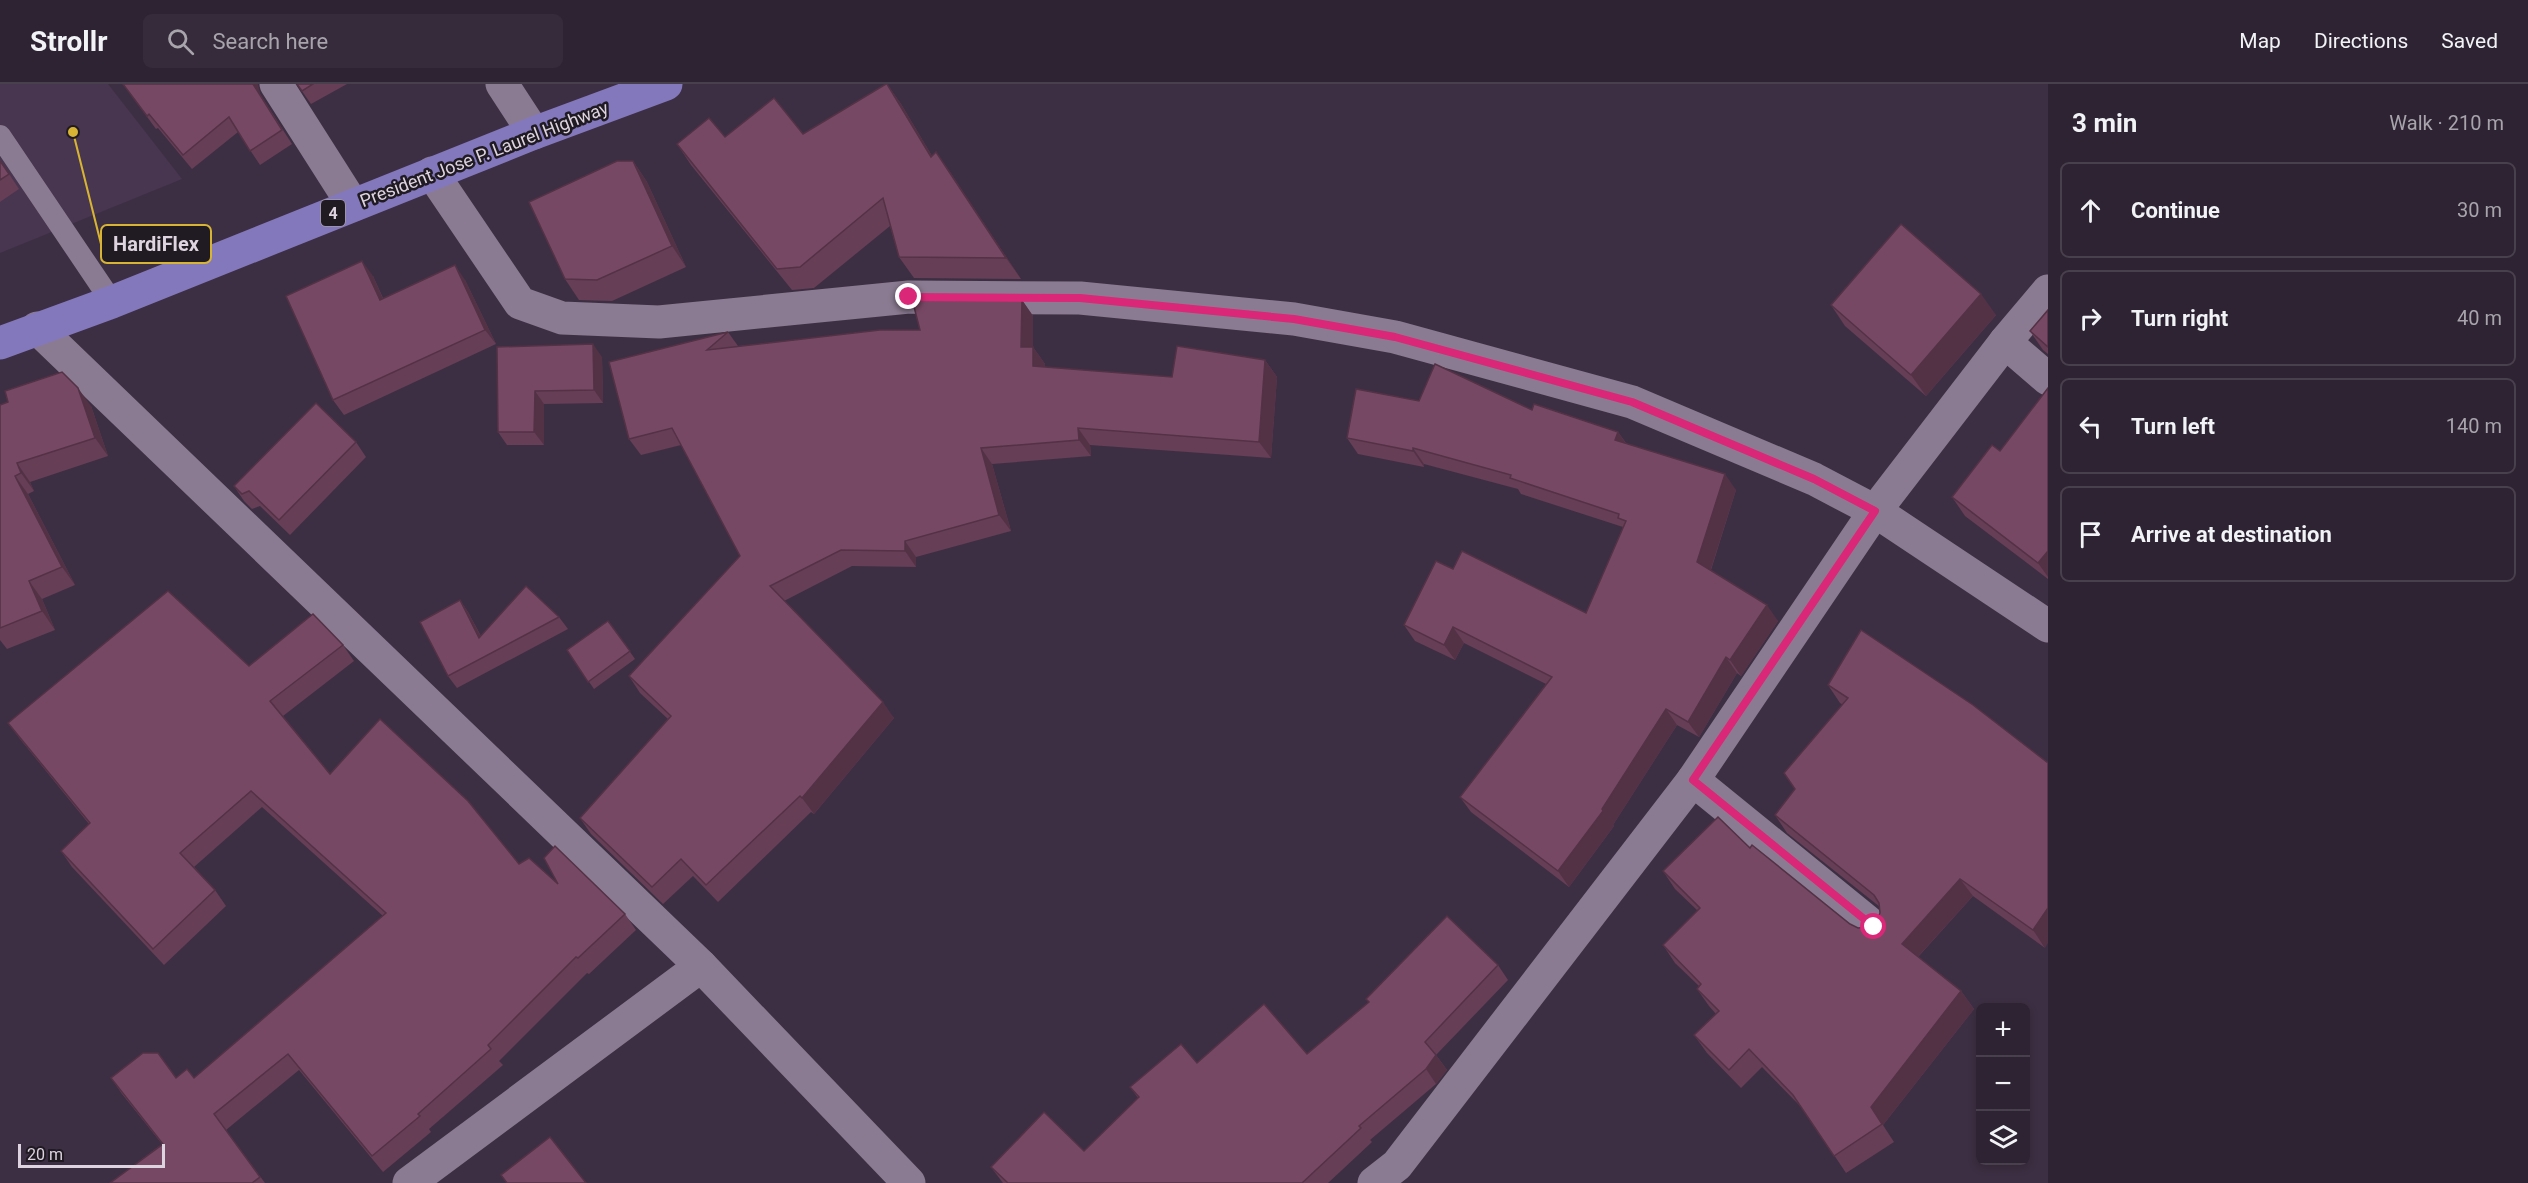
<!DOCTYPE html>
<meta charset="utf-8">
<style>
:root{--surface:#2e2332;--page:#362b3a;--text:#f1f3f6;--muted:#a7a4ac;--line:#49404d}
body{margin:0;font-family:Roboto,sans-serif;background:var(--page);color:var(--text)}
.controls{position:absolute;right:18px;bottom:18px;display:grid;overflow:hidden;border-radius:9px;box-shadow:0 3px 9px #0003}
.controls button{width:54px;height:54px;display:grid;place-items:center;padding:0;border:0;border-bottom:2px solid var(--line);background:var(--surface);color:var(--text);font:30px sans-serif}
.scale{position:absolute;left:18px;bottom:15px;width:147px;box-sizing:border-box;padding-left:6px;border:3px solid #ddd4e0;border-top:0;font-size:16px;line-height:21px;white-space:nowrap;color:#ddd4e0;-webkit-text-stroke:4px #201a23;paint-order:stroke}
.stop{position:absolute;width:18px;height:18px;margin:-14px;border:4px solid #db2777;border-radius:50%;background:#fff}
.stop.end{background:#db2777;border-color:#fff;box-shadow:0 2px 6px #0008}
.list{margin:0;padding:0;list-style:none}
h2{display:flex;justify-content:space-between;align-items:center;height:78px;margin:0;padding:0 24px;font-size:26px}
h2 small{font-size:20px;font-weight:400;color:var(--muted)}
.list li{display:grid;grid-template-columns:39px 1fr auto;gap:18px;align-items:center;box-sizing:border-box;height:96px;margin:0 12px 12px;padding:0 12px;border:2px solid var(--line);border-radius:9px}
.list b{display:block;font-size:22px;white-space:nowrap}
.list em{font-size:20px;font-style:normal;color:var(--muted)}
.icon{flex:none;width:33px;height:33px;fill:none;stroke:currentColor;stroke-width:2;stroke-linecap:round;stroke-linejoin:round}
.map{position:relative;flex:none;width:2048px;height:1099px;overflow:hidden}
header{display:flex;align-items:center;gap:36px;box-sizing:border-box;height:84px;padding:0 30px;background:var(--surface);border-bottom:2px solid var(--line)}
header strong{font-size:28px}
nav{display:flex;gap:33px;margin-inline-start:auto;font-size:21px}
.search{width:420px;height:54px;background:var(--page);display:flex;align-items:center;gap:15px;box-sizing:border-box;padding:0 21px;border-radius:9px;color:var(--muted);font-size:22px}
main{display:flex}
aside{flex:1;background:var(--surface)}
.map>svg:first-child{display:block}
.built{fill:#48354f}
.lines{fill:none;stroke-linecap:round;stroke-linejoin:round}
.service{stroke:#8b7b92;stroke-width:22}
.minor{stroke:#8b7b92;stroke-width:33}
.tertiary{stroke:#8b7b92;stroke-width:33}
.trunk{stroke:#8478bc;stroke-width:33}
.wall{fill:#663e56}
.shaded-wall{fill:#533246}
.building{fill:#774864;stroke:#533246;stroke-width:1.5}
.route{stroke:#db2777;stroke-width:8}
.labels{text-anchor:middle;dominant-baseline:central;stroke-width:5;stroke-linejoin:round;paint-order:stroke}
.shield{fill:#201a23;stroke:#a49ca7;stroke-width:1.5}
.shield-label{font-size:16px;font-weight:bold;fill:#ddd4e0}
.street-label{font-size:18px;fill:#ddd4e0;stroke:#201a23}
.leader{fill:none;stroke:#d7b434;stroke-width:2}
.callout-dot{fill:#d7b434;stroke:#201a23;stroke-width:2}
.callout{fill:#201a23;stroke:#d7b434;stroke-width:2}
.callout-label{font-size:20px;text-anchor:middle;font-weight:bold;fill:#ddd4e0}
</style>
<header>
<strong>Strollr</strong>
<div class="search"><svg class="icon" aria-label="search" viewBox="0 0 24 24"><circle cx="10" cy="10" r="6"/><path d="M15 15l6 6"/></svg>Search here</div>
<nav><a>Map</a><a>Directions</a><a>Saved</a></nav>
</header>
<main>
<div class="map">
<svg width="2048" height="1099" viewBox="0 0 2048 1099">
<rect width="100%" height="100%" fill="#3d2f43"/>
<path class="built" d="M0,0h108l74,95 -182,74z"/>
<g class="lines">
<path class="service" d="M0,52l112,166"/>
<g class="minor">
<path d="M276,0l77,121"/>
<path d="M502,0l32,49"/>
<path d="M432,89l88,130 42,15 97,4 250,-25 171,1 214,21 101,18 237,65 182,77 61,32 173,115"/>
<path d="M37,244l664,638 208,217"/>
<path d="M2005,258l43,37"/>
<path d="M1693,696l181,147"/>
<path d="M409,1099l292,-217"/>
</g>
<path class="tertiary" d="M1374,1099l23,-18 296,-385 182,-269 130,-169 43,-51"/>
<path class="trunk" d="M0,259l112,-41 422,-169 132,-49"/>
</g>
<g class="wall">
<path d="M123,0l134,1 3,9 32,50 -32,21 -22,-33 -46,37 -34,-41 -2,1z"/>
<path d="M297,0h50l-36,20z"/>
<path d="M887,0l14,20 31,52 4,-4 85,127 -107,-1 -15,-21 -9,-31 -76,62 -22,2 -101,-125 -14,-21 48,-7 78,-3z"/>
<path d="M0,76l19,29 -19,13z"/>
<path d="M633,77l14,21 39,85 -74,34 -33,-1 -14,-21z"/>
<path d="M373,192l10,22 82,-18 31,64 -152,71 -11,-15z"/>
<path d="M1022,216l11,16v31l12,17v3l127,10 93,-17 12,17 -6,81 -181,-13 1,11 -99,8 19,67 -95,26v10l-64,-1 -68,35 110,117 -80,96 -3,-2 -93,90 -25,-26 -30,28 -72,-70 -11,-16 88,-99 -28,-26 -11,-17 111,-120 -59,-111 -40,10 -12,-16 -20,-77 119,-30 10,14 182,-16z"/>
<path d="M1831,221l165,10 -70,81 -81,-70z"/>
<path d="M2048,226v44l-5,-4 -13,-19z"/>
<path d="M497,263l105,10 1,46 -59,1v41h-37l-9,-13z"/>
<path d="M2048,304v191l-83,-63 -13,-19 48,-46z"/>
<path d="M8,318l83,4 17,50 -78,26 4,9 -6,3 47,91 -33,14 13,31 -48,19 -7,-9v-235z"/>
<path d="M1532,326l86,22 8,11 110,47 -25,80 67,51 -37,55 -4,-3 -38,64 -22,-12 -64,100 1,1 -45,61 -98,-75 -11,-15 86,-113 -82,-41 -9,17 -40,-19 -11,-16 49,-56 133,44 37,-86 -102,-33 -3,-5 -94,-25v3l-66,-13 -11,-16z"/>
<path d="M356,358l10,15 -76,78 -30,-29 -8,3 -8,-8 -10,-15z"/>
<path d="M460,516l8,12 13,24 78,-19 9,12 -111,59 -9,-12z"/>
<path d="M608,537l27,38 -41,30 -27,-39z"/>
<path d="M1861,546l184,318 -72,-52 -55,61 43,34 13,18 -91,116 11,17 -48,31 -42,-63 -42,-43 -21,21 -34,-35 -13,-18 22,-21 -7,-8 -12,-17 2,-3 -24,-23 -12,-18 35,-34 -23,-22 -12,-18 87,-23 100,76 8,4 10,-1 8,-5 4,-9v-6l-93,-74 -12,-18 20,-26 48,-84 -3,-2 -12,-18z"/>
<path d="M343,561l11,16 -71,55 47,58 189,90 39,20 67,30 11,16 -47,44 -2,-1 -88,88 4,4 -74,64 2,3 -48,40 -84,-102 -73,60 39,53h-155l52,-39 -40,-50 -11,-16h83l189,-162 -121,-109 -68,60 21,23 11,16 -62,59 -92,-98 -11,-16 28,-27 -69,-85 -12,-16 241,-57z"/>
<path d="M1498,881l10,15 -72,75 11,15 -11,14 -66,56 2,2 -44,41h-325l-12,-16 93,-16 54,-53 -8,-11 67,-24 110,-9z"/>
</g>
<g class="shaded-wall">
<path d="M253,0h5l2,10 32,50z"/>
<path d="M887,0l14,20 44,74 -14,-21z"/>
<path d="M936,68l15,21 70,106 -15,-21z"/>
<path d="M633,77l14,21 39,85 -14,-21z"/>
<path d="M362,177l11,15 17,39 -10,-15z"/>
<path d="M455,181l10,15 31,64 -11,-14z"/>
<path d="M1981,210l15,21 -70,81 -15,-21z"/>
<path d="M1022,216l11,16v48l-12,-17z"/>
<path d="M593,260l9,13 1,46 -9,-13z"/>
<path d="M1033,263l12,17 -1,19 -11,-17z"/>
<path d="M1265,276l12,17 -6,81 -12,-16z"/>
<path d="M78,304l13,18 17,50 -13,-18z"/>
<path d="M535,307l9,13v41l-10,-13z"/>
<path d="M1078,344l12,17 1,11 -12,-16z"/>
<path d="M1618,348l11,16 -14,-8z"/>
<path d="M981,364l11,16 19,67 -12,-16z"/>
<path d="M1413,364l11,16v3l-11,-16z"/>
<path d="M17,379l13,19 4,9 -13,-18z"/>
<path d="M1725,390l11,16 -28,88 -11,-16z"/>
<path d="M15,392l13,18 47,91 -13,-18z"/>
<path d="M905,457l11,16v10l-11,-16z"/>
<path d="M2048,467v26l-10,-14z"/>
<path d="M29,497l13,18 13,31 -13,-19z"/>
<path d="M460,516l8,12 20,38 -9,-12z"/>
<path d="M1767,521l11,16 -37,55 -11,-16z"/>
<path d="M1453,543l11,16 -9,17 -11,-15z"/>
<path d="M1726,573l11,16 -38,64 -11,-15z"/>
<path d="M883,618l11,16 -80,96 -12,-16z"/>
<path d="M1666,625l11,16 -64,100 1,1 -45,61 -11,-16 44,-62z"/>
<path d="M1960,795l13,17 -59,65 -12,-17z"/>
<path d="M2048,824v35l-3,5 -12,-18z"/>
<path d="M1961,907l13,18 -91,116 11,17 -23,-35z"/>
<path d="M1436,971l11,15 -11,14 -10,-15z"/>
</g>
<g class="building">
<path d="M123,0h130l29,46 -32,21 -21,-34 -46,38 -34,-41 -2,2z"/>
<path d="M297,0h16l-11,7z"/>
<path d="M886,0h1l44,73 5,-5 70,106 -107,-1 -16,-59 -83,69 -23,2 -100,-125 32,-26 16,19 49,-39 29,36z"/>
<path d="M0,77l9,13 -9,6z"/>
<path d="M617,77h16l39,85 -75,34 -32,-1 -36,-77z"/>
<path d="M1901,140l80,70 -70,81 -80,-70z"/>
<path d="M362,177l18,39 75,-35 30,65 -152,70 -47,-104z"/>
<path d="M912,215l110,1 -1,47h12v19l139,11 5,-31 88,14 -6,82 -181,-14 1,12 -98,8 18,67 -94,26v10l-64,-1 -71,36 113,116 -81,96 -2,-2 -94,89 -25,-26 -29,28 -72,-69 91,-102 -42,-40 111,-120 -68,-128 -43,11 -20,-77 119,-30 -21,18 173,-20h40z"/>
<path d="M2048,226v37l-18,-16z"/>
<path d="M593,260l1,46 -59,1 -1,41h-36l-1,-85z"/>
<path d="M1435,280l97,46 2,-6 84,28 -3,8 110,34 -28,88 70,43 -37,55 -4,-3 -38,65 -22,-13 -64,100 1,2 -45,60 -98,-74 92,-120 -99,-50 -9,18 -40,-20 32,-64 17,8 9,-18 124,62 40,-92 -8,-3 1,-4 -109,-36 1,-3 -98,-27v3l-66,-13 9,-49 63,12z"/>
<path d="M62,288l16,16 17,50 -78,25 4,10 -6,3 47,91 -33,14 13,30 -42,17v-223l8,-3 -3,-11z"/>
<path d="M2048,304v163l-10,12 -86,-66 40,-52 8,6z"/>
<path d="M316,319l40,39 -77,78 -30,-29 -7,3 -8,-8z"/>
<path d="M526,502l33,31 -111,59 -28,-54 40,-22 19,38z"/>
<path d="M168,507l81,75 64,-52 30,31 -73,56 60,73 50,-55 88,82 51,63 10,-6 29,26 -14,-26 11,-12 70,68 -47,44 -2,-1 -88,88 3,4 -73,65 2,2 -48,40 -84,-102 -74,60 46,63 -8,6h-142l53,-39 -52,-66 32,-25h15l18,25 11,-9 7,9 192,-165 -135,-122 -71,62 35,37 -62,59 -92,-98 29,-28 -82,-100z"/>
<path d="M608,537l22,30 -42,31 -21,-32z"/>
<path d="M1861,546l112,75 75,58v145l-15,22 -73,-51 -58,65 59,47 -90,116 11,17 -48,32 -41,-61 -44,-46 -20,21 -35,-35 25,-24 -22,-22 4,-5 -38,-39 37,-37 -37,-37 55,-54 32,31 2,-3 98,79 8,4 10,-1 8,-5 4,-9 -1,-10 -5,-8 -99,-80 20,-26 -11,-16 64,-75 -20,-13z"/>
<path d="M1447,832l51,49 -73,77 11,13 -10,14 -67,57 2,2 -59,55h-294l-17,-16 53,-55 40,39 55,-54 -9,-10 51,-43 16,19 67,-59 43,50 62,-52 -3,-3z"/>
<path d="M550,1053l36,46h-79l-6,-8z"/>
</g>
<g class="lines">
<path class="route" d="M909,213l171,1 214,21 101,18 237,65 182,77 61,32 -182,269 181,147"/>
</g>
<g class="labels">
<rect class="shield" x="321" y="116" width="24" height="26" rx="4.5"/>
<g class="shield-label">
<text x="333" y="129">4</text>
</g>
<g class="street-label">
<text transform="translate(484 70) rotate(-21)">President Jose P. Laurel Highway</text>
</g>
</g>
<path class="leader" d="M73 48L101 160"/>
<circle class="callout-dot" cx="73" cy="48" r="6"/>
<rect class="callout" x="101" y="141" width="110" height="38" rx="6"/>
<g class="callout-label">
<text x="156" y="167">HardiFlex</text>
</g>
</svg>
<div class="controls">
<button>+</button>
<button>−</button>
<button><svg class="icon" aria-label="layers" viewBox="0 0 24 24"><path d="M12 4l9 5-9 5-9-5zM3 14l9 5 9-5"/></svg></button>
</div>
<div class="scale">20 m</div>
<div class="stop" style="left:1874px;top:843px"></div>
<div class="stop end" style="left:909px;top:213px"></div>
</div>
<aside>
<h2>3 min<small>Walk · 210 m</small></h2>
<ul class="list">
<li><svg class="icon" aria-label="ahead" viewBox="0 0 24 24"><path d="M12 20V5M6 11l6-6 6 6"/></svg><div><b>Continue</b></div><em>30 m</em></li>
<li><svg class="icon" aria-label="right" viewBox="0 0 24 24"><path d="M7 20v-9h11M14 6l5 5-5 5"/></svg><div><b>Turn right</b></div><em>40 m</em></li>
<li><svg class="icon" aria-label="left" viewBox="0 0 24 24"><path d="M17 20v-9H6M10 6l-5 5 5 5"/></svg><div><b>Turn left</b></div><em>140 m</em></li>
<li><svg class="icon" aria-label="arrive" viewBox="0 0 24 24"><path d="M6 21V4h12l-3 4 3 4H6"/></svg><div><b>Arrive at destination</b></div></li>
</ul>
</aside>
</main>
